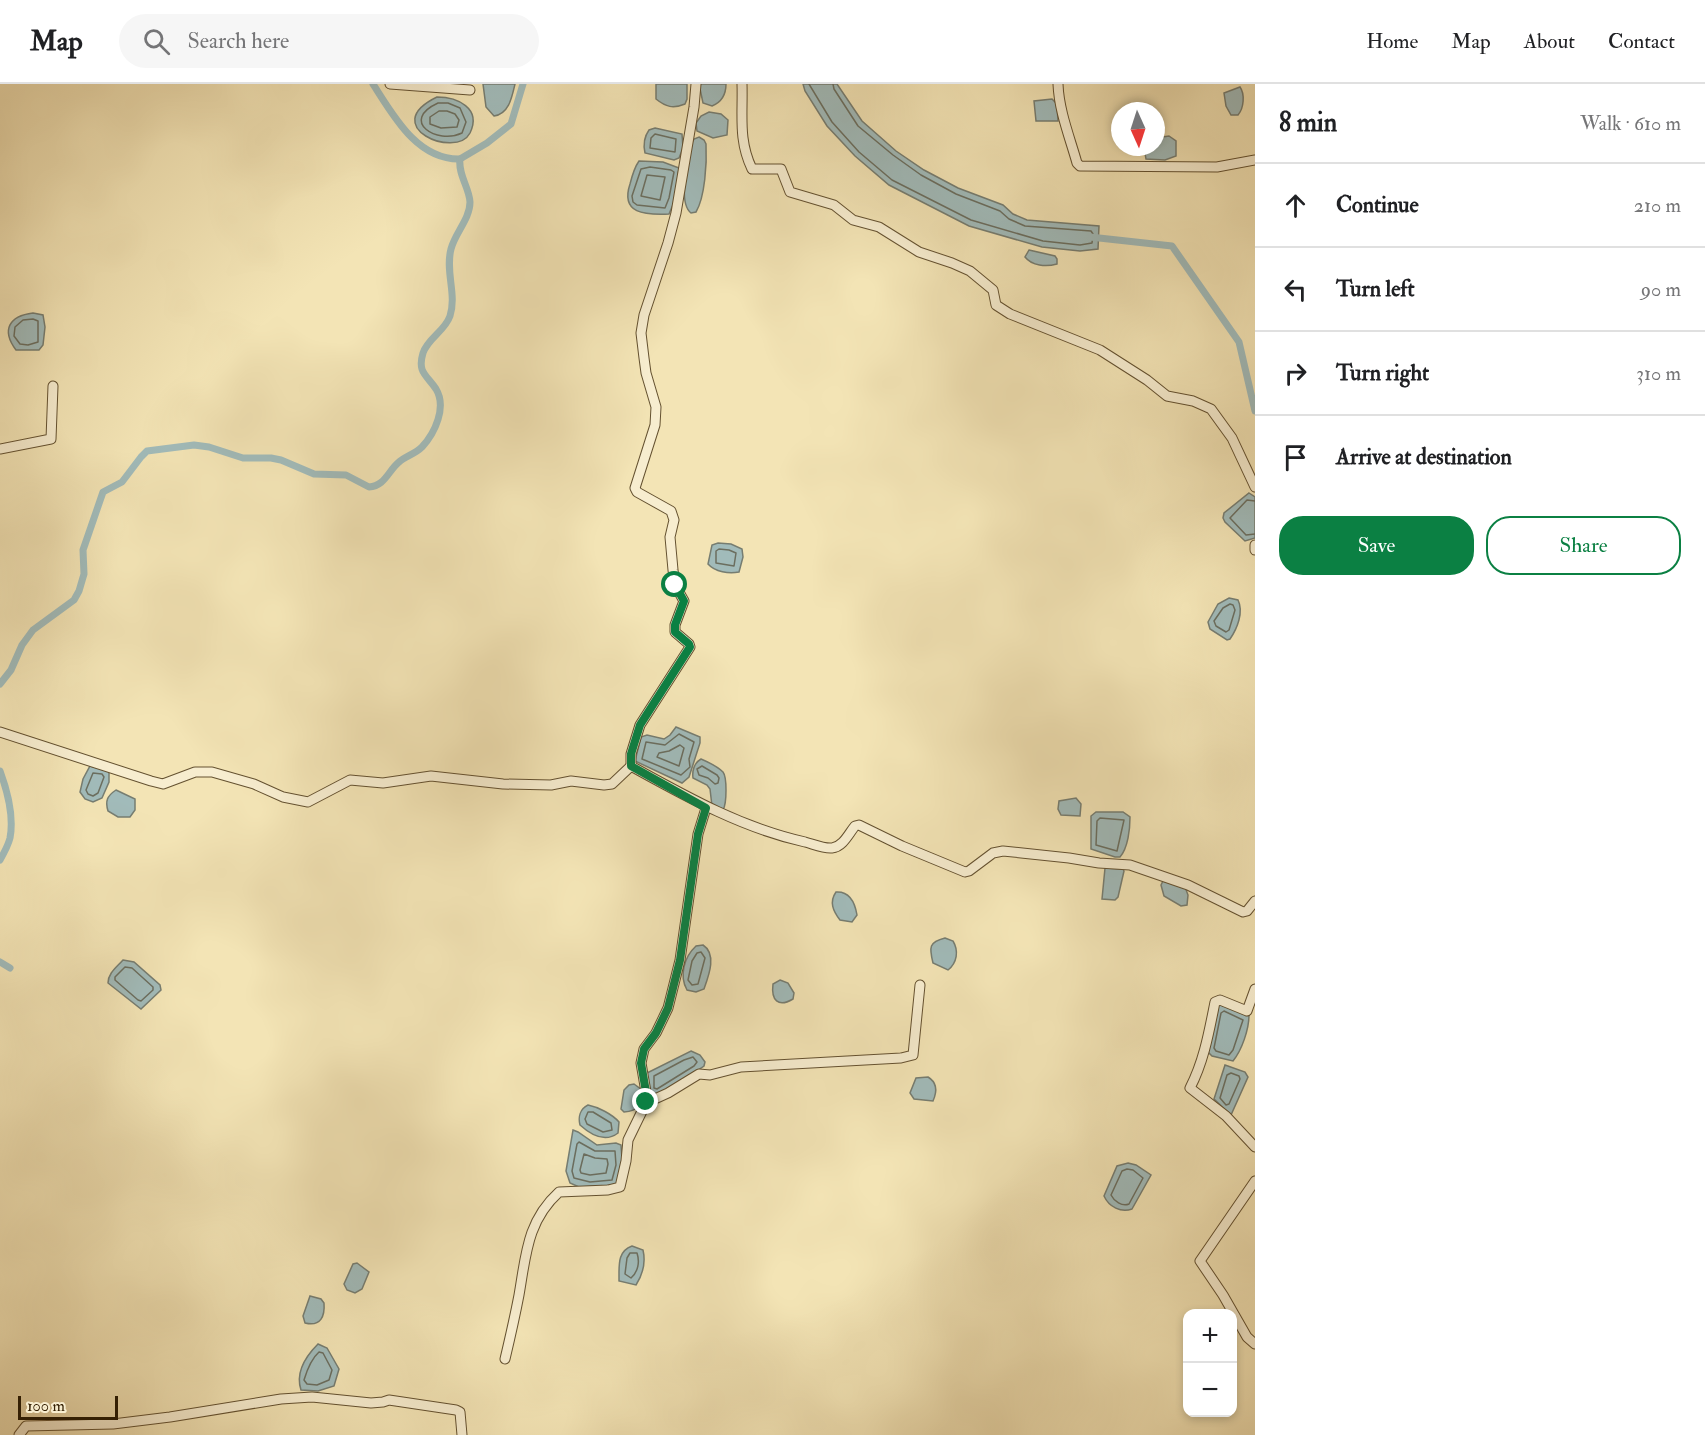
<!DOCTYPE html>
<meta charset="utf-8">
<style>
:root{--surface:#fff;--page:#f6f6f6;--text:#202124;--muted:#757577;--line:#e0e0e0;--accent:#0b8043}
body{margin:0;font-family:"IM FELL Double Pica",serif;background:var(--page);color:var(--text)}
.controls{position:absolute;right:18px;bottom:18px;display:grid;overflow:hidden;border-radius:12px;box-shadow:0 3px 9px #0003}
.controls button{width:54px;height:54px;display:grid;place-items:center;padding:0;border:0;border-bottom:2px solid var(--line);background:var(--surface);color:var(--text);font:30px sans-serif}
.compass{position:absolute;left:1111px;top:18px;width:54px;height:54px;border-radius:50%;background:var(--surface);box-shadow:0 3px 9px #0003;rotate:177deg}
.scale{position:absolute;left:18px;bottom:15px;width:100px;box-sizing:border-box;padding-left:6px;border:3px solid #352004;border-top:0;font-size:16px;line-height:21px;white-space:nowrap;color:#352004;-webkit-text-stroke:4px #f7edcf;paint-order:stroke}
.stop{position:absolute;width:18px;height:18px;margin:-14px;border:4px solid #0b8043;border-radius:50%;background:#fff}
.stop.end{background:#0b8043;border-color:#fff;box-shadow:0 2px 6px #0008}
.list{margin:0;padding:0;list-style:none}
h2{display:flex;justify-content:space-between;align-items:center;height:78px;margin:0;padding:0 24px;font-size:26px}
h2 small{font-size:20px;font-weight:400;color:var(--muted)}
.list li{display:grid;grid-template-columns:39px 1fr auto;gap:18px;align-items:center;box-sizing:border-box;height:84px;padding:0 24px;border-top:2px solid var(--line)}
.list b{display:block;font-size:22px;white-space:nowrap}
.list em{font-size:20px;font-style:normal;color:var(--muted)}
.actions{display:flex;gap:12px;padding:18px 24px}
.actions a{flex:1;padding:14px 0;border:2px solid var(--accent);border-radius:24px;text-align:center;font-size:21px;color:var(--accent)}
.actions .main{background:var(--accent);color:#fff}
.icon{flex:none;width:33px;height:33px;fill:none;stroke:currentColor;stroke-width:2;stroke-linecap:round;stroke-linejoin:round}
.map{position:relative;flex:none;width:1255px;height:1351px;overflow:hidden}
header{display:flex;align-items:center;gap:36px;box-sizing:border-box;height:84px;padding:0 30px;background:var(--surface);border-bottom:2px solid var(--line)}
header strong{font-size:28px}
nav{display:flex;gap:33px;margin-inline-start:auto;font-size:21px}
.search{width:420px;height:54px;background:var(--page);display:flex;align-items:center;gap:15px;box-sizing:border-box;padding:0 21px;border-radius:33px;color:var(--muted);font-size:22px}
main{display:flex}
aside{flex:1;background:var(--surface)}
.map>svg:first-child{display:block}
.water{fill:#a1bbba;stroke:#767d71;stroke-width:1.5}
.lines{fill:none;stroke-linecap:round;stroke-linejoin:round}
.shore{stroke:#6b6e5f;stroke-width:1.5}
.canal{stroke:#a1bbba;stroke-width:7}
.minor-casing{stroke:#645130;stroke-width:11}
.minor{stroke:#f7edcf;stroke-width:9}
.route{stroke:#0b8043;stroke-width:8}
</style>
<header>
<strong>Map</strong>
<div class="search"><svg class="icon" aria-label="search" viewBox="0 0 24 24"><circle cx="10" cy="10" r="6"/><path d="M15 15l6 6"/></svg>Search here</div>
<nav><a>Home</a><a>Map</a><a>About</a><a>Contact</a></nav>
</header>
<main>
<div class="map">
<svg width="1255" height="1351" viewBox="0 0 1255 1351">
<rect width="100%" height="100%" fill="#f3e4b5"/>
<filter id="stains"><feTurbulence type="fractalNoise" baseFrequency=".00333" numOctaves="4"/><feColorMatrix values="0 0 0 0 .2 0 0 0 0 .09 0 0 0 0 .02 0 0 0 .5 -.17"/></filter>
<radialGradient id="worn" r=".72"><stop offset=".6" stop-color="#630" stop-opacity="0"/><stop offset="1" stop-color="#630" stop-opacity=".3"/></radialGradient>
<g class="water">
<path d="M483,0h32c-3,13 -6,30 -21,32l-8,-9z"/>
<path d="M656,0h31v15l-2,5c-12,5 -19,3 -29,-5z"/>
<path d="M699,0h27c0,11 -4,18 -14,22l-9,-3z"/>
<path d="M803,0h34l25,37 34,30 28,19 34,18 45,17 10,9 14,6 72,6 -1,23 -18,2 -38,-4 -73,-21 -80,-41 -34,-29 -28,-30 -22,-35z"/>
<path d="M1240,3c5,7 4,21 -2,28h-7l-5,-9 -2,-13z"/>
<path d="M437,13c20,0 45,11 33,36 -14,27 -93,-7 -33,-36z"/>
<path d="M1052,15l5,5 1,17h-22l-2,-20z"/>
<path d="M709,28l12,2 7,6 -1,15 -14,3 -16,-7 -1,-8 5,-7z"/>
<path d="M655,44l27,6 1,14 -4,10 -5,2 -29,-7c-2,-9 -1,-16 4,-23z"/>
<path d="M1169,52l7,5v15l-11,4 -19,-1 -2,-12h12v-9z"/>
<path d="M699,53l5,3 2,4c1,19 -1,53 -10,68l-5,1c-14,-11 -2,-53 0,-69l3,-5z"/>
<path d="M639,77l24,1 16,6 -4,32 -6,14c-24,1 -49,0 -39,-30 2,-8 4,-16 9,-23z"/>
<path d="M1029,166l26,6 2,3v5c-11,3 -25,2 -32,-7z"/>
<path d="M33,229l10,2 2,12 -2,18 -4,5h-23c-15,-20 -7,-34 17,-37z"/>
<path d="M1249,409l6,4v41l-10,3 -20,-19 -2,-4 1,-5z"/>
<path d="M718,459l13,1 11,5 1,8 -4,15c-10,2 -24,0 -31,-8l4,-19z"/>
<path d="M1229,514l9,2c6,12 -1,29 -8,39l-3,1 -17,-11 -2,-7 10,-18z"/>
<path d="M676,643l24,10v6l-11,34 -7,6 -47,-22 6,-24 6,-2 17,4 6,-4z"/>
<path d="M701,675c7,3 16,7 22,13 4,5 4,31 0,38l-11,-4 -2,-17 -3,-4 -14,-7c-1,-7 1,-15 8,-19z"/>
<path d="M90,682l19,5v11l-7,16 -9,4 -8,-3 -5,-7 3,-13z"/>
<path d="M116,706l19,9v11l-5,7h-12l-10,-6c-3,-10 -1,-15 8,-21z"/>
<path d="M1076,714l5,6 -1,12 -19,-1 -3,-6 1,-8z"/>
<path d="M1096,728h27l7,5c0,12 -2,31 -10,40h-5l-24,-8v-33z"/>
<path d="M1105,784l18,1 1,2 -6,26 -3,3 -13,-1z"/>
<path d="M1163,797l22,6 3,8 -1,10 -6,1 -17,-10 -3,-11z"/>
<path d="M836,808c14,-1 19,11 21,23l-5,7 -12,-2c-7,-9 -11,-18 -4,-28z"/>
<path d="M945,854l8,3c6,10 4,22 -5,29l-15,-7c-4,-16 -4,-21 12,-25z"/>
<path d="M703,861c14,9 6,30 1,44l-8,3 -9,-2c-8,-14 -3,-33 9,-44z"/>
<path d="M123,876l11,2 26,23 1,5 -20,19 -33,-26c0,-10 9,-16 15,-23z"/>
<path d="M780,896l8,3 6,10 -1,6c-15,9 -22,1 -20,-15z"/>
<path d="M1216,919l33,12c0,14 -7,35 -16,46l-21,-5 -4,-4z"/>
<path d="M691,967l9,4 5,7 -1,4 -31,21 -24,11 -2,-25z"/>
<path d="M1225,981l20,7 3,5 -17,38 -17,-16z"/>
<path d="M928,993c10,6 9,15 5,24l-19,-2 -4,-6 6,-15z"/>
<path d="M634,1000l8,6c2,14 -4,21 -18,22l-3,-3 3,-19 5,-5z"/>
<path d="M588,1021c10,2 24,9 31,17l-1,11c-13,10 -27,2 -38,-8 -2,-8 0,-16 8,-20z"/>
<path d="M573,1046l5,2 19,13 19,-2 5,2 1,14 -4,26 -39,2 -9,-4 -4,-12z"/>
<path d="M1128,1079l8,2 15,10 -19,34c-11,4 -23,-2 -28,-13l13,-30z"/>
<path d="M632,1162l11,4c3,13 0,24 -7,35l-17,-4v-4c0,-13 -1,-26 13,-31z"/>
<path d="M357,1179l12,9 -7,17 -7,4 -8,-3 -3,-6 9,-20z"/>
<path d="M310,1212l11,3 3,4c1,13 -3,24 -19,20l-2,-7z"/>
<path d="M318,1260l9,4 12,21 -5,17 -16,5 -17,-1c-6,-18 5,-34 17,-46z"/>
</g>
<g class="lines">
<g class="shore">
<path d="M809,0l23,38 27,30 33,28 79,40 72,21 37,4 12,-2 1,-9 -2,-3 -66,-5 -16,-7 -9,-8 -44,-17 -35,-19 -28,-20 -35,-29 -24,-37 -1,-5"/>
<path d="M438,19h10l12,5 6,14 -4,11c-25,12 -63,-12 -24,-30z"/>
<path d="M439,27h8l8,3 4,6 -2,7 -16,1 -11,-4v-7z"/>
<path d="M655,50l21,5 -1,13 -25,-4 1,-10z"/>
<path d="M650,83l21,3 3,2 -5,26 -4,10 -28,-3 -4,-3 -1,-6 9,-27z"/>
<path d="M647,91l18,2 -5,23 -19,-4z"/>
<path d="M33,235l5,2v21l-10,3 -8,-1 -6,-8 1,-9 8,-7z"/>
<path d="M1255,417l-8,-1 -17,18 16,17 9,-1"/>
<path d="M719,465l10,1 7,3 -2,13 -18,-3v-12z"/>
<path d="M1230,520l3,1 2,5 -6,20 -3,2 -10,-6 -2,-5 9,-13z"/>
<path d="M679,650l15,8 -5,17 1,8 -9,8 -39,-16 4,-17 19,3z"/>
<path d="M680,661l4,3 -5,18 -22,-9 2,-4 10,-2z"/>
<path d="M702,682l15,9 2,3 -1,5 -3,1 -7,-6 -9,-3 -2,-6z"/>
<path d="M93,689l9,1 2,3 -6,16 -5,3 -5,-2 -2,-4z"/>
<path d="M1100,734l24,2 -7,31 -21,-6 1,-24z"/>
<path d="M701,868l4,6 -7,26 -6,1 -4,-5 4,-19 5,-8z"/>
<path d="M125,883l7,1 21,19v3l-12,11 -3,-1 -23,-20v-3z"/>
<path d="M1224,927l19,9 -10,30 -4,5 -13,-4 -2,-3 7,-35z"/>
<path d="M693,973l4,5 -3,4 -37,23 -3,-1v-12l30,-16z"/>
<path d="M1231,989l8,3 1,3 -11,25 -3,1 -6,-7 7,-23z"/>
<path d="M588,1028h5l18,11 1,7 -9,2 -16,-8 -2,-5z"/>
<path d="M579,1058l16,9h20l1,14 -4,15 -22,2 -16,-4 -2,-7 5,-27z"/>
<path d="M584,1070l11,4 12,1 1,5 -2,9 -16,2 -9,-2 -1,-3z"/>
<path d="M1127,1085l6,1 10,8 -14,26c-7,3 -15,-3 -18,-9l11,-24z"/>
<path d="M630,1169h7c3,9 1,19 -6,25l-6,-4 2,-16z"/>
<path d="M319,1268l4,1 9,17 -3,10 -12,5 -10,-1 -3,-4c3,-10 7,-21 15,-28z"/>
</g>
<g class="canal">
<path d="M373,0c20,31 44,76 87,75"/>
<path d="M1090,153l82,9 67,96 16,69"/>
<path d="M0,600l11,-14 11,-25 11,-15 41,-30 5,-9 5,-17 -1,-24 20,-58 19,-10 19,-25 6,-6 47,-6 15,2 34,11h28l10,2 33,14 32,1 23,12c16,-1 19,-16 30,-25 7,-6 16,-8 23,-15 13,-14 25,-40 14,-58 -9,-14 -19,-16 -13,-36 5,-15 22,-22 27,-37 7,-22 -5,-44 1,-67 4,-16 19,-30 19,-47 -1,-15 -12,-27 -10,-43l27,-16 24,-19 12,-40"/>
<path d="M0,687c7,19 14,46 10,67 -2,8 -6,15 -10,22"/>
<path d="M0,878l10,6"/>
</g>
<defs>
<g id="minor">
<path d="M390,0l80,6"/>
<path d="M742,0c1,31 -4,56 10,85h29l9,23 44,13 19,15 26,7 40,25 33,11 18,8 23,19 3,15 14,9 90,36 47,30 20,16 26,5 18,8 21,29 23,49"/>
<path d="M1058,0c1,27 12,54 19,79l3,3 137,1 38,-7"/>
<path d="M0,365l51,-10 2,-53"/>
<path d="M1255,461v5"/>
<path d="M0,648l151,49 12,3 32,-12h17l42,12 29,13 25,5 42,-22 33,3 48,-7 72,8 48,1 20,-4 33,4 8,-1 19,-18c56,31 111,62 174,76 8,2 19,7 27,6 11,-1 17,-15 23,-22l4,-1 43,21 63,26 4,-1 24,-18 10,-2 66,7 30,5 31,2 58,20 55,27 4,-1 8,-10"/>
<path d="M631,682v-12l9,-29 50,-78 -1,-3 -14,-12v-7l9,-24 -9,-16 -2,-15 -3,-33 4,-17 -3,-9 -34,-19 -2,-4 20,-63 1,-18 -10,-34 -2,-15 -3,-25 3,-18 24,-72 8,-30 18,-106 2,-23"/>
<path d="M1255,905l-8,22 -27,-11 -5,2c-6,30 -11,59 -25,86l36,28 29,31"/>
<path d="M646,1019l22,-10 31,-19 11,1 31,-8 160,-9 12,-3 7,-70"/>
<path d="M1255,1097l-55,80 23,34 24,42 8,7"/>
<path d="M505,1275c5,-21 10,-43 14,-64 7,-40 8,-74 40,-103l49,-2 12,-3 6,-26 2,-21 18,-37v-11l-5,-29 3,-14 12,-16 12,-25 12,-48 18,-126 8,-26"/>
<path d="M19,1351l7,-9 87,-2 57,-7 111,-18 31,-2 59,6 12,-1 6,-2 67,10 4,2 2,23"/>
</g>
</defs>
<use href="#minor" class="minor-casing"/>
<use href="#minor" class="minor"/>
</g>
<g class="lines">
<path class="route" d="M646,1018v-10l-5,-29 3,-14 12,-16 12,-25 12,-48 18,-126 8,-26 -75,-42v-12l9,-29 50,-78 -1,-3 -14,-12v-7l9,-24 -9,-16"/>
</g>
<rect width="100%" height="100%" filter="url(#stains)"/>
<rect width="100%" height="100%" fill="url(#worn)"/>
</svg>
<div class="controls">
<button>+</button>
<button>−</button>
</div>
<svg class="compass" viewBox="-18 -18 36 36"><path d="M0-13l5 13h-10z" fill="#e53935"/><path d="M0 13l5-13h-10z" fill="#757577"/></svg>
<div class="scale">100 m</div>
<div class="stop" style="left:675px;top:501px"></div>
<div class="stop end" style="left:646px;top:1018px"></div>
</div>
<aside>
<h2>8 min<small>Walk · 610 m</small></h2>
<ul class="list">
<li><svg class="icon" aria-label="ahead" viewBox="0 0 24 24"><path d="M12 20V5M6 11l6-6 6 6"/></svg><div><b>Continue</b></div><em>210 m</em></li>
<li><svg class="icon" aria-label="left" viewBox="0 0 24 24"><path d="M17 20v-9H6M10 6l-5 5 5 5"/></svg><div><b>Turn left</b></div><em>90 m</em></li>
<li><svg class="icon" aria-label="right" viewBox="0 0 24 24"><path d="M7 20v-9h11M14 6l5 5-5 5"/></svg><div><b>Turn right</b></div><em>310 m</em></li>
<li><svg class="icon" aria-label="arrive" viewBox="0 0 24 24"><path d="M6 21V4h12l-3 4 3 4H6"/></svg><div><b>Arrive at destination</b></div></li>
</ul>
<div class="actions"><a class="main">Save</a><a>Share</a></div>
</aside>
</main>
